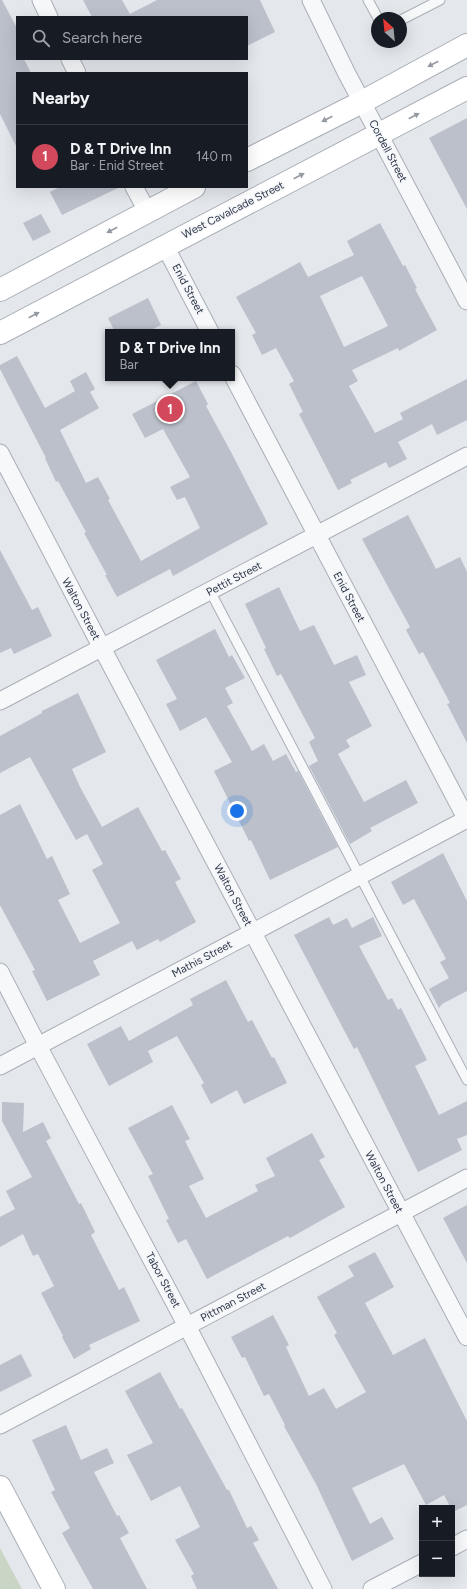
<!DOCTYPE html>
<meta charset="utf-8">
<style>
:root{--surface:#171b24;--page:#20242c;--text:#f1f3f6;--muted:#9ea1a6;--line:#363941;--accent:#d1495b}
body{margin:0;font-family:Figtree,sans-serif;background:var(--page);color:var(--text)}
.controls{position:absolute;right:12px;bottom:12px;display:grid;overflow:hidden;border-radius:0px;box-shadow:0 4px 16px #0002}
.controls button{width:36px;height:36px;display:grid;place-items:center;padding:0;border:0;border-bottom:1px solid var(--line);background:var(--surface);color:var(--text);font:20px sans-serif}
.compass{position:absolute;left:371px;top:12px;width:36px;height:36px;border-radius:50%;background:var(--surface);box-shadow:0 4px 16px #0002;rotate:333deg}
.you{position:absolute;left:237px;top:811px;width:14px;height:14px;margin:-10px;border:3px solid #fff;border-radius:50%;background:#1a73e8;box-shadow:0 0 0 6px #1a73e833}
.badge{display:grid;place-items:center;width:26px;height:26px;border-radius:50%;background:var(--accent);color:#fff;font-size:13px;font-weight:700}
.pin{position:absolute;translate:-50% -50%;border:2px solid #fff;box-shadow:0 1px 4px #0006}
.popup{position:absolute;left:105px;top:329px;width:130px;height:52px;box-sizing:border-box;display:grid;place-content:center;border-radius:0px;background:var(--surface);filter:drop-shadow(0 1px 3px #0005);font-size:13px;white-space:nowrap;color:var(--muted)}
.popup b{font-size:15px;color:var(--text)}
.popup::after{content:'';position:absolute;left:50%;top:100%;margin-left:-8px;border:8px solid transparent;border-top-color:var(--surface)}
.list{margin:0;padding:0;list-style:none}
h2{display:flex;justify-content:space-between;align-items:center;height:52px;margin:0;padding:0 16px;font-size:17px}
h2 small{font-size:13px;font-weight:400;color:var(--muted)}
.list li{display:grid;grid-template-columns:26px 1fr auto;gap:12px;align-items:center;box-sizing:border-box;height:64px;padding:0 16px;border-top:1px solid var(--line)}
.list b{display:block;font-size:15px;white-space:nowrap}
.list p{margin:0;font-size:13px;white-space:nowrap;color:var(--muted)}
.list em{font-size:13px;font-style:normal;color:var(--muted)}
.icon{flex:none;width:22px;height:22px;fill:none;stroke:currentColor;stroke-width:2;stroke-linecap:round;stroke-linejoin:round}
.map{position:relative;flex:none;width:467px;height:1589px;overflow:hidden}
.search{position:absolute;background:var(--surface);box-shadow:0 4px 16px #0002;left:16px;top:16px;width:232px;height:44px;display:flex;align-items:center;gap:10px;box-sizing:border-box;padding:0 14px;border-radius:0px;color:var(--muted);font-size:15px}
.panel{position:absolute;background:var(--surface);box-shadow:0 4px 16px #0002;left:16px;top:72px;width:232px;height:116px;border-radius:0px}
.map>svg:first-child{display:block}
.green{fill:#c9d6c5}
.building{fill:#bbc0ca;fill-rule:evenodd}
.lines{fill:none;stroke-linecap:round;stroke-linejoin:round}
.lane-casing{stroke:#a9aeb7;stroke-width:11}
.street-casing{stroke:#a9aeb7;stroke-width:19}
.secondary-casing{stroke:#a9aeb7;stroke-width:24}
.lane{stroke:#f7f8fa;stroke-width:9}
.street{stroke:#f7f8fa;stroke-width:17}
.secondary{stroke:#fff;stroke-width:22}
.oneway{fill:#959aa2}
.labels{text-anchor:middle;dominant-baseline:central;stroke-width:3;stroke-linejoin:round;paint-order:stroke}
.street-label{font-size:11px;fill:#2b3445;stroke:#f4f6f9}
</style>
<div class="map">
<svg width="467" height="1589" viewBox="0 0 467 1589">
<rect width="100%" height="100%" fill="#e4e7ec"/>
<path class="green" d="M0,1548l22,41h-22z"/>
<g class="building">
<path d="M0,0h2l15,28v31h7l7,14h-14v75l-17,-34z"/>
<path d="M83,0h39l8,14 27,-14h103l15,32 -28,14v-29h-155z"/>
<path d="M467,118v91l-38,-71z"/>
<path d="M60,187h60l-58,28 -12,-23z"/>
<path d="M41,214l10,18 -18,9 -10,-18z"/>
<path d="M380,223l23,43 2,-1 12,23 -2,1 22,41 -38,21 -1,-3 -46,22 6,11 -9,5 26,47 28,-14 -3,-6 67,-34v41l-30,15 -5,-11 -34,18 9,17 -18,9 -3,-6 -36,18 2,3 -14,7 -39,-76 4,-2 -14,-28 5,-3 -18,-33 -14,7 -10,-20 4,-2 -20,-36 64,-35 8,15 46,-22 -7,-14zM362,276l26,50 -44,21 -24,-51z"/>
<path d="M148,298l13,27 -14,7h-32l-7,-14z"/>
<path d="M17,356l28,52 30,-17 -5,-10 16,-9 9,17 -5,3 9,16 -39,22 26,53 12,-6 12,22 -2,1 33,61 59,-33 -15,-31 -8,3 -7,-13 20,-10 -27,-48 -18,9 -13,-24 64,-33 12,23 -2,2 25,46 37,72 -95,52 -3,-7 -53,28 -12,-22h2l-23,-42 2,-1 -28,-51 -2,1 -11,-24h1l-46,-89v-4z"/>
<path d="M408,515l28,54 24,-12 7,15v171l-20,-39 3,-1 -27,-51 -4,2 -13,-24 4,-3 -48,-88z"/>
<path d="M0,550l32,60 6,-3 14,29 -38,18 -3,-6 -11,5z"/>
<path d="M279,587l21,44 14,-6 20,40 23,-10 9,20 -17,7 23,44 -26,14 4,7 -12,7 26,48 42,-22 12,23 -48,25 2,3 -22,13 -41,-78 9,-5 -9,-19 6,-4 -34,-64 -4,2 -13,-27 2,-1 -21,-44z"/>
<path d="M215,629l14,28 3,-2 13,23 -20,10 8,15 -6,3 25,45 12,-7 9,17 13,-7 10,18 2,-1 40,76 -68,33 -19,-40 -2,1 -35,-70 18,-9 -26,-45 -26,14 -14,-27 11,-5 -21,-39z"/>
<path d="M78,693l28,59 -34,17 8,18 22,40 36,-20 24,44 3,-1 16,29 -6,3 21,40 -36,20 -2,-3 -21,11 -5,-9 -39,20 7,14 -53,26 -15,-30 3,-1 -35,-65v-90l20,-11 27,55 5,-3 18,38 -12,6 22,43 40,-20 -28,-53 11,-6 -16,-30 -11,6 -46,-83 -30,16v-37l42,-23v-2z"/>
<path d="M443,853l24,48v90l-25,13 -3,4 -10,-19 20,-11 -9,-16 6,-3 -32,-60 -11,6 -12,-23z"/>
<path d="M329,917l4,8 14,-7 5,10 21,-11 9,19 -23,10 29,54 4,-2 6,12 3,-2 26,52 -12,6 24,49 28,-14v34l-10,4 5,11 -44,22 -61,-125 -3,2 -60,-114z"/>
<path d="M226,980l22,42 4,-2 20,38 2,-1 13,26 -43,21 -7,-14 -26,14 -10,-19 3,-2 -27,-47 -29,15 5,11 -44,24 -22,-42 34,-18 8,15 64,-36 -3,-6z"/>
<path d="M2,1102l22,1 -1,29 20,-10 8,16 -5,3 33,63 2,-1 14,29 -4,3 28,55 5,-3 16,34 -51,24 2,4 -17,10 -12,-22 1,-1 -22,-43 13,-7 -16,-32 -5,2 -10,-22 -23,13v-30l15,-8 -9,-18 26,-14 -30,-56z"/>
<path d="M172,1105l18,34 -5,2 19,38 -15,7 17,32 52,-27 -3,-6 20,-9 -9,-18 46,-25 13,24 -6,3 26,47 -55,31 -2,-2 -81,43 -21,-40 -8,4 -12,-23 3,-1 -21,-43 5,-2 -25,-46z"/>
<path d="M467,1205v58l-24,-45z"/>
<path d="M375,1252l19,35 -29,16 28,52 32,-17 42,83v84l-14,7 -9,-17 -18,10 -22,-41 -52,24 18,36 12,-7 12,22 -42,22 -36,-77 -32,-58 1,-1 -16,-31 -5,2 -19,-39 -3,1 -11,-21 42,-22 16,30 -3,2 23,49 15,-8 12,21 30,-17 -32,-57 3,-2 -20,-36 37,-21 -6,-10z"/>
<path d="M21,1354l11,22 -32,16v-27z"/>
<path d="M160,1372l20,37 2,-1 45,82h2l18,38 4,-2 8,14 -6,3 25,46h-81l-6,-13 3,-2 -19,-34 25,-13 -20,-41 -29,15 -24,-46 26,-12 -28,-52z"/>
<path d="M66,1425l15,35 26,-12 7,15 -20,9 23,44 2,-1 10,18 -9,5 27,51h-54l-31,-56 8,-5 -19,-36 4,-2 -23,-50z"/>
</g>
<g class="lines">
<defs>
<g id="lane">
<path d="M368,0l10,18"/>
<path d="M401,20l39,-20"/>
<path d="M210,591l257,489"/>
</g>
<g id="street">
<path d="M41,0l8,17"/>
<path d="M311,0l35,72 121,229"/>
<path d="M70,59l7,14"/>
<path d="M134,187l13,24"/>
<path d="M165,246l45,86"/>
<path d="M232,374l235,446"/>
<path d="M0,453l102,195 365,689"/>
<path d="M0,701l467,-245"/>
<path d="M0,972l38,74 149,280 136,263"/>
<path d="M0,1066l467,-247"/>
<path d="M0,1425l467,-247"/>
<path d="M452,1547l15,-8"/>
<path d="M372,1589l50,-26"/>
</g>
<g id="secondary">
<path d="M247,160l115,-58 105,-57"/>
<path d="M0,290l194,-103"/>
<path d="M0,333l467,-245"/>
<path d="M0,1487l54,102"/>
</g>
</defs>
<use href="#lane" class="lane-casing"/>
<use href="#street" class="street-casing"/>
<use href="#secondary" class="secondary-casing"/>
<use href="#lane" class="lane"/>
<use href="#street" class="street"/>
<use href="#secondary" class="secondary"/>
</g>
<defs><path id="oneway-solid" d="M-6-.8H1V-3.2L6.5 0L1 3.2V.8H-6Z"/></defs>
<g class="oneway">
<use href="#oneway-solid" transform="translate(433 64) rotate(152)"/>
<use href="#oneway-solid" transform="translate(414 116) rotate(-28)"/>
<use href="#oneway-solid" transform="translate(327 119) rotate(153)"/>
<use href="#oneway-solid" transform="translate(299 176) rotate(-27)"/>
<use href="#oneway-solid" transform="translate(112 230) rotate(152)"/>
<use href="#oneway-solid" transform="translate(34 315) rotate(-28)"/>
</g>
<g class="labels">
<g class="street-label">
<text transform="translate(388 151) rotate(62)">Cordell Street</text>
<text transform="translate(233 210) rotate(-27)">West Cavalcade Street</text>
<text transform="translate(188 289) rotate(62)">Enid Street</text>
<text transform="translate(234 579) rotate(-28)">Pettit Street</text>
<text transform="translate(349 597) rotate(62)">Enid Street</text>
<text transform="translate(81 609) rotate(62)">Walton Street</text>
<text transform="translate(233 895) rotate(62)">Walton Street</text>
<text transform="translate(202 959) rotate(-28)">Mathis Street</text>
<text transform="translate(384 1182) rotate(62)">Walton Street</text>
<text transform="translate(163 1280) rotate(62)">Tabor Street</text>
<text transform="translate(233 1302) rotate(-28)">Pittman Street</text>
</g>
</g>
</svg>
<div class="controls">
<button>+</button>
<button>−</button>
</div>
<svg class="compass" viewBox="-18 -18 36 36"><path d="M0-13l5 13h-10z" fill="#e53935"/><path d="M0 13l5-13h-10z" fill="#9ea1a6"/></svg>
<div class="you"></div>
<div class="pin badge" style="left:170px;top:409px">1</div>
<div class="popup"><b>D &amp; T Drive Inn</b>Bar</div>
<div class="search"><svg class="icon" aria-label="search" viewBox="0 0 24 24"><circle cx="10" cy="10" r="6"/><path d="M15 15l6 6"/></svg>Search here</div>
<section class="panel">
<h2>Nearby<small></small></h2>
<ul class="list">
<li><span class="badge">1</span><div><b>D &amp; T Drive Inn</b><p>Bar · Enid Street</p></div><em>140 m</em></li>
</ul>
</section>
</div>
